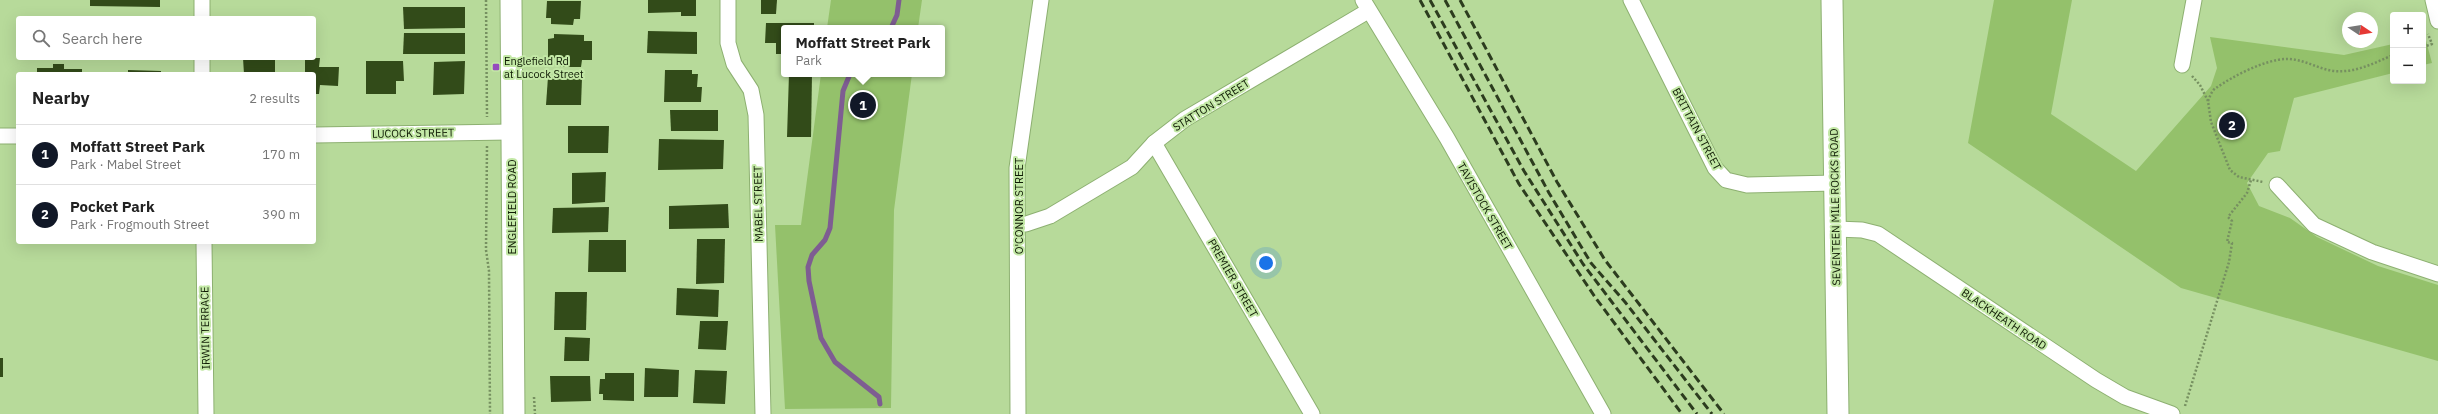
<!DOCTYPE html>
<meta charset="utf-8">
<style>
:root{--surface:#fff;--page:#f6f6f6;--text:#222;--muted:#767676;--line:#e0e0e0;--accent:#111827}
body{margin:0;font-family:"IBM Plex Sans",sans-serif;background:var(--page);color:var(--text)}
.controls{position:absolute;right:12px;top:12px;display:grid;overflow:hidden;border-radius:4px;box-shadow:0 4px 16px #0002}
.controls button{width:36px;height:36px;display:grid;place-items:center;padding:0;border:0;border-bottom:1px solid var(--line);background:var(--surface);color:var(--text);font:20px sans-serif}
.compass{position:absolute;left:2342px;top:12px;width:36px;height:36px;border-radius:50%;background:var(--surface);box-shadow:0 4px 16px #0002;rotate:102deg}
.you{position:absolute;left:1266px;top:263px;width:14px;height:14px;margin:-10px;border:3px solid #fff;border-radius:50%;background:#1a73e8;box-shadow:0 0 0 6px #1a73e833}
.badge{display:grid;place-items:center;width:26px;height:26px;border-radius:50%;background:var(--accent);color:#fff;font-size:13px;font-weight:700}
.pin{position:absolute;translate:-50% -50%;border:2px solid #fff;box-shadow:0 1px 4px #0006}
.popup{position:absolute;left:781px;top:25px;width:164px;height:52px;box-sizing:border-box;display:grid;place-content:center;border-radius:4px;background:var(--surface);filter:drop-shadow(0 1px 3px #0005);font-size:13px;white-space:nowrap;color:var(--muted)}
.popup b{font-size:15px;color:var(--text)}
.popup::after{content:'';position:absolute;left:50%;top:100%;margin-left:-8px;border:8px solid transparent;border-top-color:var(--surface)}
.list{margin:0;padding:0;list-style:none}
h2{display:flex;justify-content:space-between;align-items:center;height:52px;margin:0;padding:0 16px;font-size:17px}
h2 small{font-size:13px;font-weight:400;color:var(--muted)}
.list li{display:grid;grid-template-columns:26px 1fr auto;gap:12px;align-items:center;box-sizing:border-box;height:60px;padding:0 16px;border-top:1px solid var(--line)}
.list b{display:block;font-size:15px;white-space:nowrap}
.list p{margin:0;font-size:13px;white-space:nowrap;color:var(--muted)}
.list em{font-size:13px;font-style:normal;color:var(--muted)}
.icon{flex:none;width:22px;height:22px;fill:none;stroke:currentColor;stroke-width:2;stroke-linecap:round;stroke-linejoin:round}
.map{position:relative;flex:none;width:2438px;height:414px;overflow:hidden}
.search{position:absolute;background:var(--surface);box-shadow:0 4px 16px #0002;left:16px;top:16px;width:300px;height:44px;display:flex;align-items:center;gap:10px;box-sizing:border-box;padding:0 14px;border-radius:4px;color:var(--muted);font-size:15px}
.panel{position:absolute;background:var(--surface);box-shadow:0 4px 16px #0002;left:16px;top:72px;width:300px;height:172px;border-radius:4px}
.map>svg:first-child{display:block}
.green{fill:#94c16b}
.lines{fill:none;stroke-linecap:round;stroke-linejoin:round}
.stream{stroke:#7e5d92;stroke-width:5}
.building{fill:#324b19}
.street-casing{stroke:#8db071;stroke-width:17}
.secondary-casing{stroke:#8db071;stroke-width:23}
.path{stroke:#769060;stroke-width:2.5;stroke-dasharray:2 2;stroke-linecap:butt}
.street{stroke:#fff;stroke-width:15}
.secondary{stroke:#fff;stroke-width:21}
.rail{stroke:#2c3c1e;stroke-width:3;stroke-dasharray:8 4;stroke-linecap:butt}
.poi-dot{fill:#954bbe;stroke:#c3e8a6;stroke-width:1.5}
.labels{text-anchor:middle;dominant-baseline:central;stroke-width:4;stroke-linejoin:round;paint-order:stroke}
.poi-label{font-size:11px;fill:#0f1b04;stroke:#c3e8a6;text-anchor:start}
.street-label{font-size:11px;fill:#0f1b04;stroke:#c3e8a6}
</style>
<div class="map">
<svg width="2438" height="414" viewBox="0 0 2438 414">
<rect width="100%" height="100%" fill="#b7da9a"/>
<g class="green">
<path d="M831,0h91l-4,28h-91z"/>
<path d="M1994,0h78l-21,114 85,57 75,-85 6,-18 -7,-31 134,18 49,-11v29l-99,25 -14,53 -12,2 -21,30 12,23 31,12 27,19 61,29 60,19v76l-257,-73 -213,-145z"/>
<path d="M2425,37l7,26 -9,2v-27z"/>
<path d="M821,74h91l-18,136 -3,198 -106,1 -10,-184h26z"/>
</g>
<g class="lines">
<g class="stream">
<path d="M891,28l6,-13 2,-15"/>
<path d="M850,74l-7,17 -13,137 -5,12 -13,15 -4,12 1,14 12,57 14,24 44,35 1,7"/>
</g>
</g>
<g class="building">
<path d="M90,0h70v7l-70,-1z"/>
<path d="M648,0h48v16h-15v-4l-33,1z"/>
<path d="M761,0h16l-1,14h-15z"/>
<path d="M547,1h34l-1,18h-6l-1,6 -22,-1v-6h-5z"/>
<path d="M403,7h62v21l-61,1z"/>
<path d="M766,23h48v5h-30v26h-8v-11h-11z"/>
<path d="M648,31l49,1v22l-50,-1z"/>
<path d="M404,33h61v21h-62z"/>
<path d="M554,34l30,1v6h8v19h-10l-1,7h-21v-6l-5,-1 1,-2h-8v-19l6,-1z"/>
<path d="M243,58h32v16h-31z"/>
<path d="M305,58h15l-1,9h20l-1,19 -18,-1 -1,9h-5v-20h-9z"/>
<path d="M366,61h37l1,20h-8v13h-30z"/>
<path d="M465,61l-1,33 -31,1 1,-33z"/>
<path d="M53,64h11v5h18v5h-45v-6h16z"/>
<path d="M128,70l33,1v3h-33z"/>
<path d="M665,70h27v4h6l-1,13h5l-1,15h-37z"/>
<path d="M789,74h23l-1,63h-24z"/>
<path d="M548,77l34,1 -1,27h-35z"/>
<path d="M670,110h48v21h-47z"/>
<path d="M568,126h41l-1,27h-40z"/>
<path d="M659,139l65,1 -1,29 -65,1z"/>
<path d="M606,172l-1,30 -33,2v-31z"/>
<path d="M728,204l1,24 -60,1v-23z"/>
<path d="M609,207l-1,25 -56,1 1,-25z"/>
<path d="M697,239h28l-1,44 -28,1z"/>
<path d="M589,240h37v32h-38z"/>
<path d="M677,288l42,2 -1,27 -42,-2z"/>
<path d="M555,292h32l-1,38h-32z"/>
<path d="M700,321h28l-2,29 -28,-1z"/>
<path d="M565,337l25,1 -1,23h-25z"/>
<rect x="0" y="358" width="3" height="19"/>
<path d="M645,368l34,2 -1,27h-34z"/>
<path d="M695,370l32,1 -2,33 -32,-1z"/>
<path d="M605,373h29v28l-31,-1v-6h-4l1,-15h5z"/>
<path d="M550,376h40l1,25 -40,1z"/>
</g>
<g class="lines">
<defs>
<g id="street">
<path d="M202,0v18"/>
<path d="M728,0v43l6,21 17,26 5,25 7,299"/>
<path d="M1363,0l84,138 156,276"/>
<path d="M1631,0l84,168 11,12 21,5 88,-2"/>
<path d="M2433,0l5,21"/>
<path d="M202,58v16"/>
<path d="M2182,65l12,-65"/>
<path d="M314,135l198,-3"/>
<path d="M0,136h18"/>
<path d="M1154,143l158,271"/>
<path d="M2277,185l37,40 58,27 66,22"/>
<path d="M1018,224h8l24,-8 82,-49 22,-24 31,-24 183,-108"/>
<path d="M1836,229l26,1 16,4 218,146 29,17 47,17"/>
<path d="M204,242l2,172"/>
<path d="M1018,414l-1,-246 24,-168"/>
</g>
<g id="secondary">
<path d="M511,0l3,414"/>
<path d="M1832,0l6,414"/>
</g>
</defs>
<use href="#street" class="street-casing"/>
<use href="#secondary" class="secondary-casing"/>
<g class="path">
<path d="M486,0l1,117"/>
<path d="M2423,47l9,-3 -4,-10"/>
<path d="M2192,76l8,9 8,16 3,21 19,48 9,7 24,5"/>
<path d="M2208,101c2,-5 4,-11 8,-13 17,-12 50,-29 71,-29 17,0 31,10 47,12 22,2 40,-8 59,-16"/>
<path d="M487,146l-1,104 3,21 1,143"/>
<path d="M534,397l1,17"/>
<path d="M2185,406l44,-144 3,-19 -5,-1 5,-21 -4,-4 19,-24 4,-13"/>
</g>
<use href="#street" class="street"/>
<use href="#secondary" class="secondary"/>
<g class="rail">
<path d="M1420,0l99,184 76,113 87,117"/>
<path d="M1430,0l94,171 59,93 114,150"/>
<path d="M1445,0l104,193 42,70 34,39 87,112"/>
<path d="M1460,0l97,182 48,78 119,154"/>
</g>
</g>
<rect class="poi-dot" x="492" y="63" width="8" height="8" rx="2"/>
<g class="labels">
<g class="poi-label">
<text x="504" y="61">Englefield Rd<tspan x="504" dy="13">at Lucock Street</tspan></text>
</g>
<g class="street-label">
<text transform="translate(1211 105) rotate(-32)">STATTON STREET</text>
<text transform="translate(1697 129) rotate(62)">BRITTAIN STREET</text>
<text transform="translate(413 133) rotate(-1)">LUCOCK STREET</text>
<text transform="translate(758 204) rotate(-91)">MABEL STREET</text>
<text transform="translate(1019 206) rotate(-90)">O'CONNOR STREET</text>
<text transform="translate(1485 206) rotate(60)">TAVISTOCK STREET</text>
<text transform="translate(512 207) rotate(-90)">ENGLEFIELD ROAD</text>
<text transform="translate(1835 207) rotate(-91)">SEVENTEEN MILE ROCKS ROAD</text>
<text transform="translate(1233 278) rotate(60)">PREMIER STREET</text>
<text transform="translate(2004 319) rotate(34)">BLACKHEATH ROAD</text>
<text transform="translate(205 328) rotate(-91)">IRWIN TERRACE</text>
</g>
</g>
</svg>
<div class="controls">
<button>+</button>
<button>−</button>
</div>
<svg class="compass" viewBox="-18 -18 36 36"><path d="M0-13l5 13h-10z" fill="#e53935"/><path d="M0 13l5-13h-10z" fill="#767676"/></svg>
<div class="you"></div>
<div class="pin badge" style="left:863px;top:105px">1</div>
<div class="popup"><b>Moffatt Street Park</b>Park</div>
<div class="pin badge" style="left:2232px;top:125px">2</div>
<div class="search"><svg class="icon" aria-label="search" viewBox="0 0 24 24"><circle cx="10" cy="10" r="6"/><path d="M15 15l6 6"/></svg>Search here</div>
<section class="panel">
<h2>Nearby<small>2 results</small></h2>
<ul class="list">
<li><span class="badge">1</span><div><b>Moffatt Street Park</b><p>Park · Mabel Street</p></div><em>170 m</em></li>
<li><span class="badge">2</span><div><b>Pocket Park</b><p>Park · Frogmouth Street</p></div><em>390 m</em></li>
</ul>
</section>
</div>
